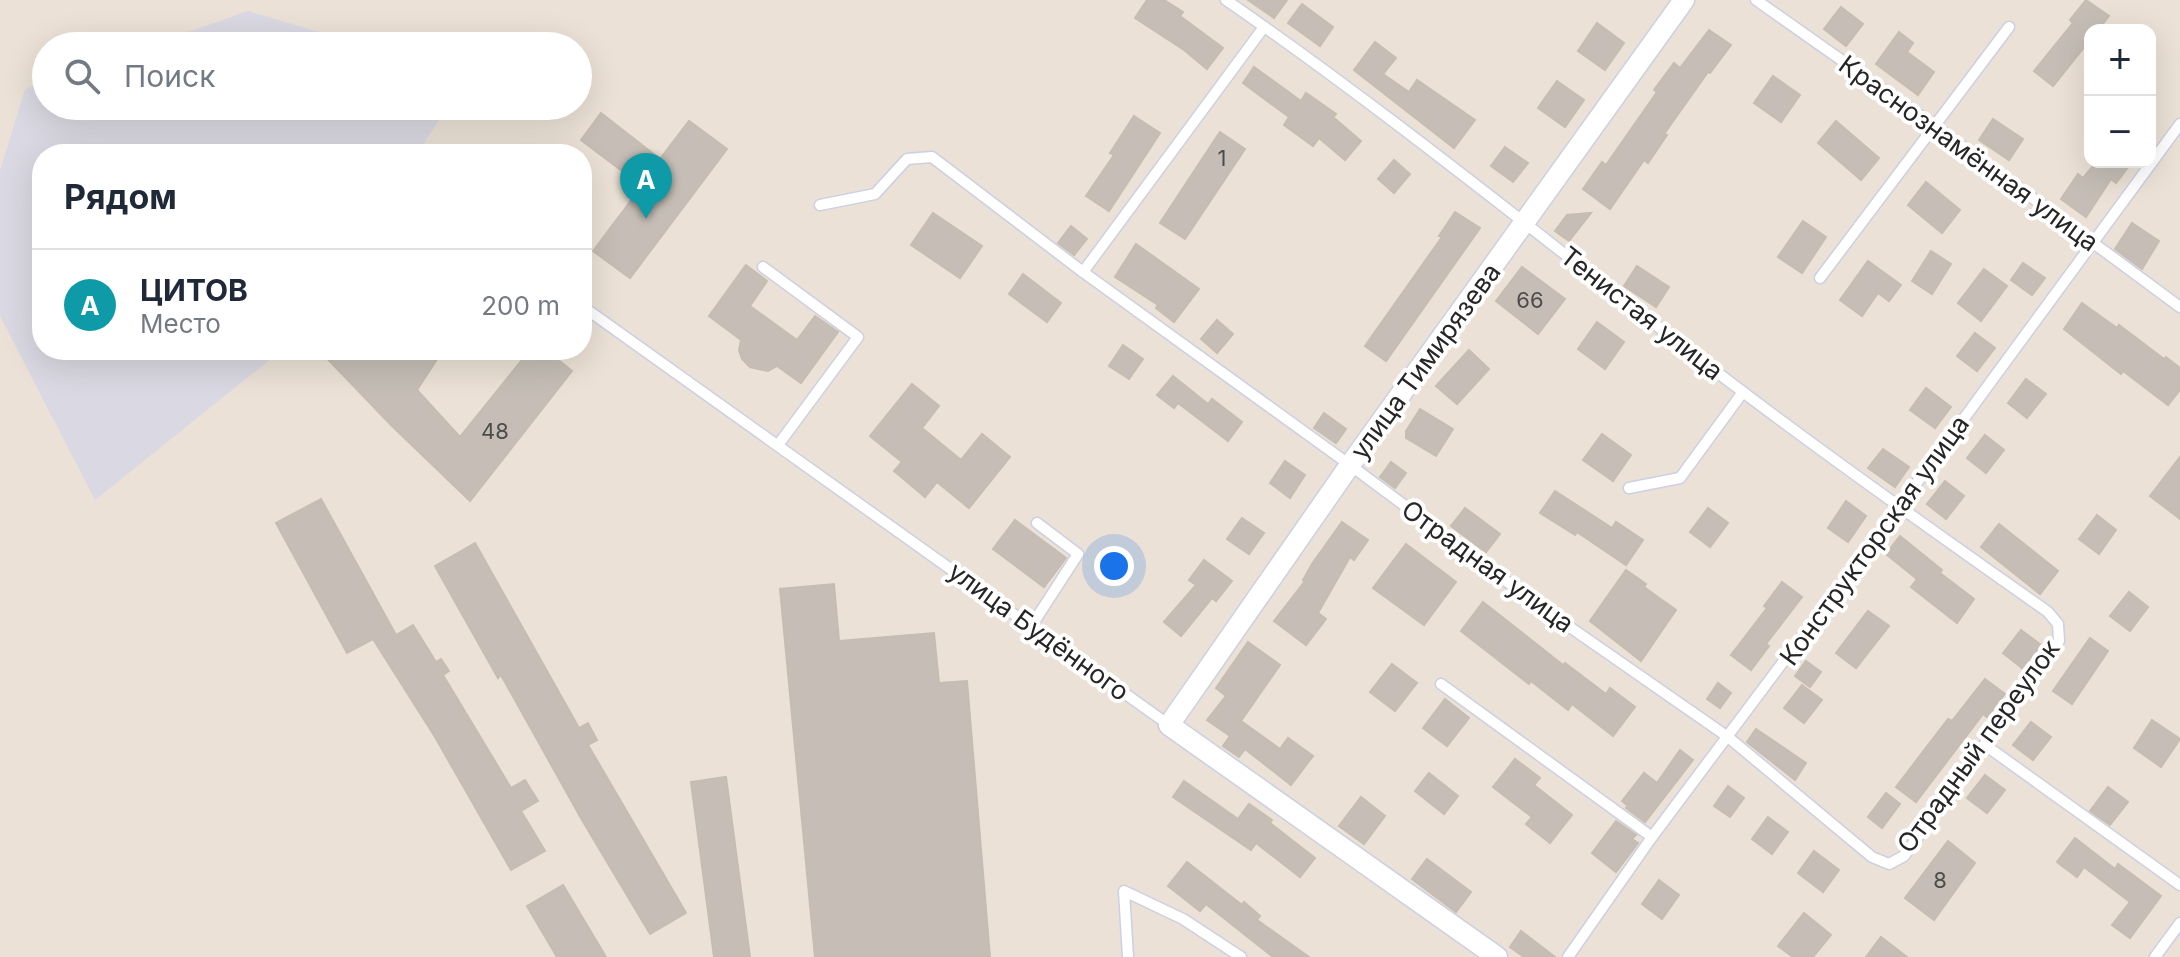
<!DOCTYPE html>
<html lang="ru">
<meta charset="utf-8">
<style>
:root{--surface:#fff;--page:#f6f6f7;--text:#1f2937;--muted:#747a83;--line:#e0e1e3;--accent:#db2777}
body{margin:0;font-family:Inter,sans-serif;background:var(--page);color:var(--text)}
.controls{position:absolute;right:24px;top:24px;display:grid;overflow:hidden;border-radius:16px;box-shadow:0 8px 32px #0002}
.controls button{width:72px;height:72px;display:grid;place-items:center;padding:0;border:0;border-bottom:2px solid var(--line);background:var(--surface);color:var(--text);font:40px sans-serif}
.you{position:absolute;left:1114px;top:566px;width:28px;height:28px;margin:-20px;border:6px solid #fff;border-radius:50%;background:#1a73e8;box-shadow:0 0 0 12px #1a73e833}
.badge{display:grid;place-items:center;width:52px;height:52px;border-radius:50%;background:var(--accent);color:#fff;font-size:26px;font-weight:700}
.pin{position:absolute;translate:-50% -66px;filter:drop-shadow(0 2px 4px #0008)}
.pin::after{content:'';position:absolute;top:42px;width:28px;height:24px;background:inherit;clip-path:polygon(0 0,100% 0,50% 100%)}
.list{margin:0;padding:0;list-style:none}
h2{display:flex;justify-content:space-between;align-items:center;height:104px;margin:0;padding:0 32px;font-size:34px}
h2 small{font-size:26px;font-weight:400;color:var(--muted)}
.list li{display:grid;grid-template-columns:52px 1fr auto;gap:24px;align-items:center;box-sizing:border-box;height:112px;padding:0 32px;border-top:2px solid var(--line)}
.list b{display:block;font-size:30px;white-space:nowrap}
.list p{margin:0;font-size:26px;white-space:nowrap;color:var(--muted)}
.list em{font-size:26px;font-style:normal;color:var(--muted)}
.icon{flex:none;width:44px;height:44px;fill:none;stroke:currentColor;stroke-width:2;stroke-linecap:round;stroke-linejoin:round}
.map{position:relative;flex:none;width:2180px;height:957px;overflow:hidden}
.search{position:absolute;background:var(--surface);box-shadow:0 8px 32px #0002;left:32px;top:32px;width:560px;height:88px;display:flex;align-items:center;gap:20px;box-sizing:border-box;padding:0 28px;border-radius:44px;color:var(--muted);font-size:30px}
.panel{position:absolute;background:var(--surface);box-shadow:0 8px 32px #0002;left:32px;top:144px;width:560px;height:216px;border-radius:32px}
.map>svg:first-child{display:block}
.industrial{fill:#dad8e2}
.building{fill:#c6beb6;stroke:#c6bdb0;stroke-width:2}
.lines{fill:none;stroke-linecap:round;stroke-linejoin:round}
.lane-casing{stroke:#cbd0e2;stroke-width:13}
.street-casing{stroke:#cbd0e2;stroke-width:23}
.lane{stroke:#fff;stroke-width:10}
.street{stroke:#fff;stroke-width:20}
.labels{text-anchor:middle;dominant-baseline:central;stroke-width:8;stroke-linejoin:round;paint-order:stroke}
.number-label{font-size:22px;fill:#4e4c4a}
.street-label{font-size:26px;fill:#262626;stroke:#fff}
</style>
<div class="map">
<svg width="2180" height="957" viewBox="0 0 2180 957">
<rect width="100%" height="100%" fill="#ebe1d6"/>
<g class="industrial">
<path d="M248,11l117,35h-216z"/>
<path d="M46,82v24h402l-31,48h-375v196h240l-187,150 -95,-184v-145l25,-82z"/>
</g>
<g class="building">
<path d="M1147,0h17l19,12 -3,4 43,32 -16,21 -23,-19 -49,-32z"/>
<path d="M1248,0h39l-13,18z"/>
<path d="M2086,0l23,16 -11,14h-8v10l-37,46 -19,-15 39,-48 -3,-3z"/>
<path d="M1302,4l31,23 -13,19 -32,-23z"/>
<path d="M1841,7l22,17 -17,22 -22,-17z"/>
<path d="M1597,23l27,20 -19,27 -27,-19z"/>
<path d="M1709,30l22,15 -21,28 -2,-1 -44,62 3,1 -19,28 -4,-3 -34,49 -27,-20 19,-27 4,3 51,-73 -3,-2 20,-27 6,5z"/>
<path d="M1899,32l14,11 -6,9 27,20 -16,23 -42,-31z"/>
<path d="M1375,42l21,16 -13,16 26,18 8,-12 58,40 -21,28 -100,-78z"/>
<path d="M1254,67l47,34 5,-8 30,21 -3,3 28,24 -16,19 -26,-22 -6,8 -29,-21 5,-8 -46,-34z"/>
<path d="M1773,76l27,19 -19,27 -27,-19z"/>
<path d="M1557,81l27,19 -19,27 -27,-19z"/>
<path d="M601,113l59,46 29,-38 38,28 -97,129 -37,-27 49,-65 -61,-46z"/>
<path d="M1134,116l26,17 -51,78 -23,-15 28,-41 -4,-2z"/>
<path d="M1993,119l30,20 -14,21 -30,-20z"/>
<path d="M1836,121l43,37 -18,22 -43,-37z"/>
<path d="M1220,132l25,17 -60,90 -25,-16z"/>
<path d="M1505,147l23,16 -15,19 -22,-16z"/>
<path d="M1394,160l16,14 -16,19 -16,-14z"/>
<path d="M2090,162h42l-16,21 -5,-4 -25,38 -25,-18 17,-25 5,4 11,-13z"/>
<path d="M1926,182l34,28 -18,23 -34,-28z"/>
<path d="M1455,212l25,16 -94,133 -21,-15 77,-109 -3,-1z"/>
<path d="M933,213l49,33 -22,32 -49,-33z"/>
<path d="M1591,213l-22,28 -14,-10 12,-16z"/>
<path d="M1803,221l23,16 -24,36 -24,-16z"/>
<path d="M2132,223l27,18 -17,28 -27,-20z"/>
<path d="M1071,226l16,13 -13,16 -16,-12z"/>
<path d="M1136,244l63,45 -25,33 -18,-14 2,-3 -43,-28z"/>
<path d="M1931,251l20,13 -19,30 -20,-13z"/>
<path d="M1868,261l33,24 -12,16 -11,-8 -16,23 -22,-16z"/>
<path d="M2023,263l22,15 -13,17 -21,-15z"/>
<path d="M746,265l21,16 -17,25 47,34 18,-24 23,16 -37,51 -24,-17 -9,5 -18,-4 -8,-8 -3,-9 2,-10 -32,-24z"/>
<path d="M1637,266l32,21 -13,20 -32,-21z"/>
<path d="M1522,267l43,32 -27,35 -42,-33z"/>
<path d="M1984,269l23,17 -26,35 -23,-18z"/>
<path d="M1023,274l38,29 -14,19 -38,-28z"/>
<path d="M2082,303l35,25 2,-3 45,34 2,-2 14,11v22l-12,15 -45,-34 -2,3 -57,-45z"/>
<path d="M1217,320l16,14 -16,19 -16,-14z"/>
<path d="M1597,322l27,20 -19,27 -27,-20z"/>
<path d="M1975,333l20,15 -18,23 -20,-15z"/>
<path d="M1123,345l20,14 -14,20 -20,-13z"/>
<path d="M319,350h124l-26,40 43,47 70,-87h16l26,21 -102,130 -79,-76z"/>
<path d="M1469,350l20,19 -32,35 -21,-18z"/>
<path d="M1173,376l35,28 4,-5 30,23 -14,19 -50,-38 -4,5 -17,-13z"/>
<path d="M2026,379l20,15 -19,24 -19,-15z"/>
<path d="M912,384l27,22 -17,22 39,32 21,-26 28,23 -41,51 -32,-26 -12,15 -31,-26 8,-9 -32,-26z"/>
<path d="M1926,388l25,19 -16,21 -25,-18z"/>
<path d="M1420,409l33,20 -17,27 -30,-18v-7z"/>
<path d="M1324,413l22,16 -10,14 -22,-15z"/>
<path d="M1602,434l29,21 -18,26 -30,-21z"/>
<path d="M1985,435l19,15 -18,23 -19,-15z"/>
<path d="M1883,449l26,18 -14,20 -27,-19z"/>
<path d="M2180,457v62l-30,-23z"/>
<path d="M1285,461l20,14 -15,23 -20,-15z"/>
<path d="M1391,462l15,11 -11,15 -15,-11z"/>
<path d="M1945,481l19,15 -18,23 -19,-15z"/>
<path d="M1555,491l57,37 4,-6 27,18 -17,25 -49,-33 -2,3 -35,-22z"/>
<path d="M321,499l75,136 17,-10 23,37 5,-3 8,12 -6,4 68,113 14,-8 13,21 -17,10 24,40 -34,19 -76,-133 -62,-98 -26,14 -71,-130z"/>
<path d="M1846,501l20,15 -18,26 -20,-14z"/>
<path d="M1465,508l35,26 -14,18 -35,-26z"/>
<path d="M1708,508l20,15 -18,24 -20,-15z"/>
<path d="M2097,515l19,15 -17,24 -20,-15z"/>
<path d="M1242,518l22,15 -15,21 -22,-15z"/>
<path d="M1015,520l51,38 -22,29 -51,-38z"/>
<path d="M1342,522l26,18 -14,20 -4,-3 -32,56 8,6 -20,26 -32,-24 31,-40 -2,-1 9,-16z"/>
<path d="M1999,524l59,47 -18,23 -59,-47z"/>
<path d="M1900,536l42,34 -2,3 34,26 -17,24 -46,-36 6,-8 -31,-25z"/>
<path d="M475,543l104,185 9,-5 9,17 -9,5 98,168 -36,21 -68,-114 -81,-145 -3,3 -63,-112z"/>
<path d="M1406,544l50,38 -32,43 -51,-37z"/>
<path d="M1204,560l28,21 -16,20 -4,-3 -31,38 -17,-14 32,-37 -7,-5z"/>
<path d="M1626,570l20,14 -2,3 32,23 -35,51 -51,-40z"/>
<path d="M1782,582l20,15 -36,47 3,2 -18,24 -20,-15 36,-47 -3,-2z"/>
<path d="M834,584l5,57 95,-8 5,50 28,-2 23,276h-175l-35,-368z"/>
<path d="M2129,592l19,15 -18,24 -20,-15z"/>
<path d="M1483,602l80,63 2,-2 41,31 4,-6 25,19 -22,29 -41,-32 -4,6 -37,-29 -2,3 -68,-53z"/>
<path d="M1868,611l21,15 -33,42 -20,-15z"/>
<path d="M2021,630l20,15 -19,23 -19,-15z"/>
<path d="M2090,638l18,13 -36,53 -19,-13z"/>
<path d="M1248,642l32,23 -39,56 39,28 8,-11 25,18 -22,29 -46,-36 -6,8 -16,-11 7,-10 -23,-16 19,-24 -10,-8z"/>
<path d="M1806,661l15,11 -11,15 -15,-11z"/>
<path d="M1392,664l25,19 -22,28 -25,-19z"/>
<path d="M1985,679l20,15 -18,23 -4,-3 -67,88 -20,-15 52,-68 4,2z"/>
<path d="M1718,683l13,10 -11,15 -13,-9z"/>
<path d="M1802,685l20,15 -18,23 -20,-15z"/>
<path d="M1445,699l24,19 -22,28 -24,-18z"/>
<path d="M2152,720l28,19 -19,28 -27,-19z"/>
<path d="M2031,722l20,15 -18,23 -20,-15z"/>
<path d="M1756,729l50,34 -11,17 -48,-38z"/>
<path d="M1680,750l13,10 -48,62 -19,-14 2,-2 -6,-5 22,-28 13,10z"/>
<path d="M1515,759l25,19 -6,7 38,30 -22,28 -24,-19 6,-7 -39,-30z"/>
<path d="M1429,773l29,23 -14,18 -29,-23z"/>
<path d="M1985,775l20,15 -18,23 -20,-15z"/>
<path d="M726,777l24,180h-36l-23,-175z"/>
<path d="M1184,781l54,38 11,-15 23,16 -2,3 45,35 -15,19 -44,-34 -5,7 -78,-53z"/>
<path d="M1728,786l16,12 -14,19 -16,-11z"/>
<path d="M2108,787l20,15 -18,23 -20,-14z"/>
<path d="M1886,793l14,11 -18,24 -14,-11z"/>
<path d="M1361,797l24,19 -21,28 -25,-18z"/>
<path d="M1768,817l20,15 -16,22 -20,-15z"/>
<path d="M1616,821l20,14 -4,4 6,4 -22,29 -24,-19z"/>
<path d="M2075,838l40,31 3,-5 43,32 -31,42 -18,-13 18,-23 -46,-35 -7,10 -20,-15z"/>
<path d="M1948,841l27,22 -41,57 -29,-22z"/>
<path d="M1814,851l25,19 -16,22 -25,-19z"/>
<path d="M1427,859l44,33 -15,20 -44,-33z"/>
<path d="M1187,862l55,43 2,-3 16,14 -3,4 52,37h-36l-67,-53 -6,7 -32,-25z"/>
<path d="M1659,880l20,15 -17,24 -20,-15z"/>
<path d="M563,885l43,72h-49l-30,-51z"/>
<path d="M1804,913l27,22 -18,22h-20l-15,-11z"/>
<path d="M1521,931l34,26h-31l-14,-10z"/>
<path d="M1881,937l26,20h-41z"/>
</g>
<g class="lines">
<defs>
<g id="lane">
<path d="M1756,0l179,126 245,181"/>
<path d="M820,205l55,-11 32,-35 25,-2 151,115 267,193 191,142 187,130 144,120 17,7 15,-8 155,-215 -1,-17 -10,-12c-102,-72 -205,-144 -305,-220 -172,-130 -339,-269 -517,-392"/>
<path d="M763,267l95,70 -80,108"/>
<path d="M1083,272l181,-245"/>
<path d="M1820,278l189,-251"/>
<path d="M582,306l587,419"/>
<path d="M1629,488l51,-10 63,-86"/>
<path d="M1032,625l46,-71 -41,-31"/>
<path d="M1441,684l211,153"/>
<path d="M1985,745l195,140"/>
<path d="M1128,957l-4,-66 59,28 58,38"/>
<path d="M1568,957l84,-120 247,-330 281,-383"/>
<path d="M2155,957l25,-34"/>
</g>
<path id="street" d="M1497,957l-328,-232 181,-260 334,-465"/>
</defs>
<use href="#lane" class="lane-casing"/>
<use href="#street" class="street-casing"/>
<use href="#lane" class="lane"/>
<use href="#street" class="street"/>
</g>
<g class="labels">
<g class="number-label">
<text x="1222" y="158">1</text>
<text x="1530" y="300">66</text>
<text x="495" y="431">48</text>
<text x="1940" y="880">8</text>
</g>
<g class="street-label">
<text transform="translate(1969 153) rotate(36)">Краснознамённая улица</text>
<text transform="translate(1642 313) rotate(38)">Тенистая улица</text>
<text transform="translate(1425 361) rotate(-54)">улица Тимирязева</text>
<text transform="translate(1874 540) rotate(-54)">Конструкторская улица</text>
<text transform="translate(1488 566) rotate(36)">Отрадная улица</text>
<text transform="translate(1039 631) rotate(36)">улица Будённого</text>
<text transform="translate(1978 746) rotate(-54)">Отрадный переулок</text>
</g>
</g>
</svg>
<div class="controls">
<button>+</button>
<button>−</button>
</div>
<div class="you"></div>
<div class="pin badge" style="left:646px;top:219px;background:#0f9aa8">A</div>
<div class="search"><svg class="icon" aria-label="search" viewBox="0 0 24 24"><circle cx="10" cy="10" r="6"/><path d="M15 15l6 6"/></svg>Поиск</div>
<section class="panel">
<h2>Рядом<small></small></h2>
<ul class="list">
<li><span class="badge" style="background:#0f9aa8">A</span><div><b>ЦИТОВ</b><p>Место</p></div><em>200 m</em></li>
</ul>
</section>
</div>
